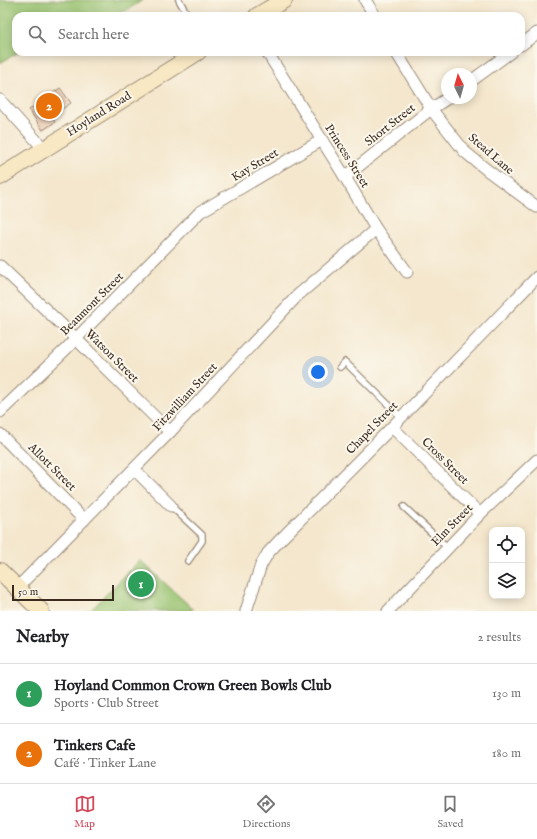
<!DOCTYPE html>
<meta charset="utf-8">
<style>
:root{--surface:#fff;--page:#f6f6f6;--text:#202124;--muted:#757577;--line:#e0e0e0;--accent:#d1495b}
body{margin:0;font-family:"IM FELL English",serif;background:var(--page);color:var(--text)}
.controls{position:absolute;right:12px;bottom:12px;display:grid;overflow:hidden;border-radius:8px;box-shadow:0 2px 10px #0003}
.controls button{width:36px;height:36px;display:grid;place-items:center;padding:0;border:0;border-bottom:1px solid var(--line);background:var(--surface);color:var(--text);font:20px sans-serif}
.compass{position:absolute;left:441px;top:68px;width:36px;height:36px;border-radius:50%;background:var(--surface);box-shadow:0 2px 10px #0003;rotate:355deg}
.scale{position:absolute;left:12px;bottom:10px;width:102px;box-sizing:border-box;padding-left:4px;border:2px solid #3b2a1e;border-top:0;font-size:11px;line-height:14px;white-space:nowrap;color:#3b2a1e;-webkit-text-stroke:3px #fbf7ec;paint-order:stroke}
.you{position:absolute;left:318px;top:372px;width:14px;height:14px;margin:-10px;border:3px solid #fff;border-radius:50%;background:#1a73e8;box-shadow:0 0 0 6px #1a73e833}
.badge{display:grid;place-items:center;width:26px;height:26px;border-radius:50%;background:var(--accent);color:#fff;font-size:13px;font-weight:700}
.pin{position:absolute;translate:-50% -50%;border:2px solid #fff;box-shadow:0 1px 4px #0006}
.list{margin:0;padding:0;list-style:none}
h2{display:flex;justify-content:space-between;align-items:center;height:52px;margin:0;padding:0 16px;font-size:17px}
h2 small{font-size:13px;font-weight:400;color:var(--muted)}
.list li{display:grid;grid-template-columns:26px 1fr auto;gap:12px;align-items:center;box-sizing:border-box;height:60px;padding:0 16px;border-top:1px solid var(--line)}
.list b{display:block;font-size:15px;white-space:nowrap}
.list p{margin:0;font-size:13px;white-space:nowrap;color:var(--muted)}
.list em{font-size:13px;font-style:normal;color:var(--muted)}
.icon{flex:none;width:22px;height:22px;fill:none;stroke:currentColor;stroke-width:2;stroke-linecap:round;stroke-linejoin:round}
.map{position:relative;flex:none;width:537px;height:611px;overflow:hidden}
.search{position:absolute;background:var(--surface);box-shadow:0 2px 10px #0003;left:12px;right:12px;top:12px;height:44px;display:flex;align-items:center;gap:10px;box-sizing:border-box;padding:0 14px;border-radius:12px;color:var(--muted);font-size:15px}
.sheet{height:172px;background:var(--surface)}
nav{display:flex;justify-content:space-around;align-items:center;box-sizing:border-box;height:56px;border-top:1px solid var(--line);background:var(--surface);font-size:11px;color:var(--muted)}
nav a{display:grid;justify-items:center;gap:2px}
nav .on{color:var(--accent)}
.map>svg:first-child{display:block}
.green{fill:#98c26f;stroke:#6a7646}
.building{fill:#e3b191}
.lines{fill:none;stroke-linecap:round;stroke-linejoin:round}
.lane-casing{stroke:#988876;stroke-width:8}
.street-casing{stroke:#988876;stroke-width:13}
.secondary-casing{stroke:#988876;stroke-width:18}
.lane{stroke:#fff;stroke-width:5.5}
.street{stroke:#fff;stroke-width:11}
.secondary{stroke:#f8e8c3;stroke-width:16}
.labels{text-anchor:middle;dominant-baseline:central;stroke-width:4;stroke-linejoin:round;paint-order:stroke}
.street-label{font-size:12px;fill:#3b2a1e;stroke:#fbf7ec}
</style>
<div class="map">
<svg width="537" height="611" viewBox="0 0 537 611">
<rect width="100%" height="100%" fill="#fbf7ec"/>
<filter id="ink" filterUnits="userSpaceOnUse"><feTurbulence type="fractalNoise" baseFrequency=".025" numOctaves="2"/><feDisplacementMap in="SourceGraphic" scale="8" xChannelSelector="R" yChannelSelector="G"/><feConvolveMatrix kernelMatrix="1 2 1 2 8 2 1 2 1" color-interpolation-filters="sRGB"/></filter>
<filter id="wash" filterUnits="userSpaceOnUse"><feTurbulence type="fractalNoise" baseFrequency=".012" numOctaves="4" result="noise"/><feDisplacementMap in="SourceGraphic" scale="16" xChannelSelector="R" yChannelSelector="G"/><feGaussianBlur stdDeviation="0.9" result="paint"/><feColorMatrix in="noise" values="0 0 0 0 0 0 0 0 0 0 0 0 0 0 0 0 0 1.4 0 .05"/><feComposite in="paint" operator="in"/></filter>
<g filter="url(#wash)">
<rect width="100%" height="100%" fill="#f4e7cd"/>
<g class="green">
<path d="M0,0h143l-26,16h-101v36h3l-19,11z"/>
<path d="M140,560l53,49 -2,2h-101z"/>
</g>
<g id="blocks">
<path class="building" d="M60,88l11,15 -20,13 4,6 -12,8 -14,-20z"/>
</g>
</g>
<g filter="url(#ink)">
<use href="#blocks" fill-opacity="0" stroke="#988876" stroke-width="1"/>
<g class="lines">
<defs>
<g id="lane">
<path d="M179,0l9,16"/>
<path d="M340,367l5,-5 56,55"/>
<path d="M171,506l31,29v6l-14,20"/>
<path d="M404,507l44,41"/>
</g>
<g id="street">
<path d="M365,0l10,16"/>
<path d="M521,45l16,-12"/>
<path d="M267,52l78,125 31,52 31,43"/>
<path d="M396,52l36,58 33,42 22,18 50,37"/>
<path d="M471,81l40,-29"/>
<path d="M0,100l44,49"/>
<path d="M345,177l86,-68 17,-11"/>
<path d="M0,266l65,62 105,104"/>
<path d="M0,412l65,-62 135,-138 122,-72"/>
<path d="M392,427l88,87"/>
<path d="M0,434l84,86"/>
<path d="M134,469l37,37"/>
<path d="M17,588l153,-156 128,-137 78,-66"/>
<path d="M246,611l15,-46 7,-12 12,-13 112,-113 145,-150"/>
<path d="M388,611l92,-97 57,-54"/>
</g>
<g id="secondary">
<path d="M257,16l27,-16"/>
<path d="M0,177l198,-125"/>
<path d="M0,571l41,40"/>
</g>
</defs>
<use href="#lane" class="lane-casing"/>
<use href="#street" class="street-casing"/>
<use href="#secondary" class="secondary-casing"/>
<use href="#lane" class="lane"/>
<use href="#street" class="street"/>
<use href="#secondary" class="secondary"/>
</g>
</g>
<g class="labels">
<g class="street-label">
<text transform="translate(99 114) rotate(-32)">Hoyland Road</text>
<text transform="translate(390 125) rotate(-38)">Short Street</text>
<text transform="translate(491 154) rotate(41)">Stead Lane</text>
<text transform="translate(347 156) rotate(58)">Princess Street</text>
<text transform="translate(255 165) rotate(-31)">Kay Street</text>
<text transform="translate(92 304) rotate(-45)">Beaumont Street</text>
<text transform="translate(112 356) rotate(45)">Watson Street</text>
<text transform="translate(185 397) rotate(-47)">Fitzwilliam Street</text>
<text transform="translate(372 428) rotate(-46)">Chapel Street</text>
<text transform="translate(445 461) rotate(45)">Cross Street</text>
<text transform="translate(52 467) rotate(45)">Allott Street</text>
<text transform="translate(452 525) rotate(-46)">Elm Street</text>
</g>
</g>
</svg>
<div class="controls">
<button><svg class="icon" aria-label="locate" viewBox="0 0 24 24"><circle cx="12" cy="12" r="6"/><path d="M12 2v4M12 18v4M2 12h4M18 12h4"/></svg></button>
<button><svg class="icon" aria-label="layers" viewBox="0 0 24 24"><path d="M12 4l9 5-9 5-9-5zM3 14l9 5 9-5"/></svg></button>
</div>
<svg class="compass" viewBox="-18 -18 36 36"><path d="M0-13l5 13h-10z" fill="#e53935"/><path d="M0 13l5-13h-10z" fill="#757577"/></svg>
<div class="scale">50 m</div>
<div class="you"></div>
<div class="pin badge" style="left:141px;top:584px;background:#2e9e5b">1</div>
<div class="pin badge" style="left:49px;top:106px;background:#e8710a">2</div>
<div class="search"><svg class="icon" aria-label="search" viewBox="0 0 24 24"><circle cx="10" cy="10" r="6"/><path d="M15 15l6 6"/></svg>Search here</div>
</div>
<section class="sheet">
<h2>Nearby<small>2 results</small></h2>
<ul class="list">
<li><span class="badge" style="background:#2e9e5b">1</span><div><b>Hoyland Common Crown Green Bowls Club</b><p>Sports · Club Street</p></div><em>130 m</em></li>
<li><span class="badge" style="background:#e8710a">2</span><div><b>Tinkers Cafe</b><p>Café · Tinker Lane</p></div><em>180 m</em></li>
</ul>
</section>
<nav>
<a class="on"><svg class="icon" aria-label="map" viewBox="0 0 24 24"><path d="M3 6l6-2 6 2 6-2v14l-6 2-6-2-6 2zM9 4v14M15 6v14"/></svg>Map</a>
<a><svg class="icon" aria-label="directions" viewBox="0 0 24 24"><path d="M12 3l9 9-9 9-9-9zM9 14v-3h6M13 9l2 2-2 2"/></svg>Directions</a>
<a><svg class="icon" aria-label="saved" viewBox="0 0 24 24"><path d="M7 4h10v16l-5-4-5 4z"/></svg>Saved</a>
</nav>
